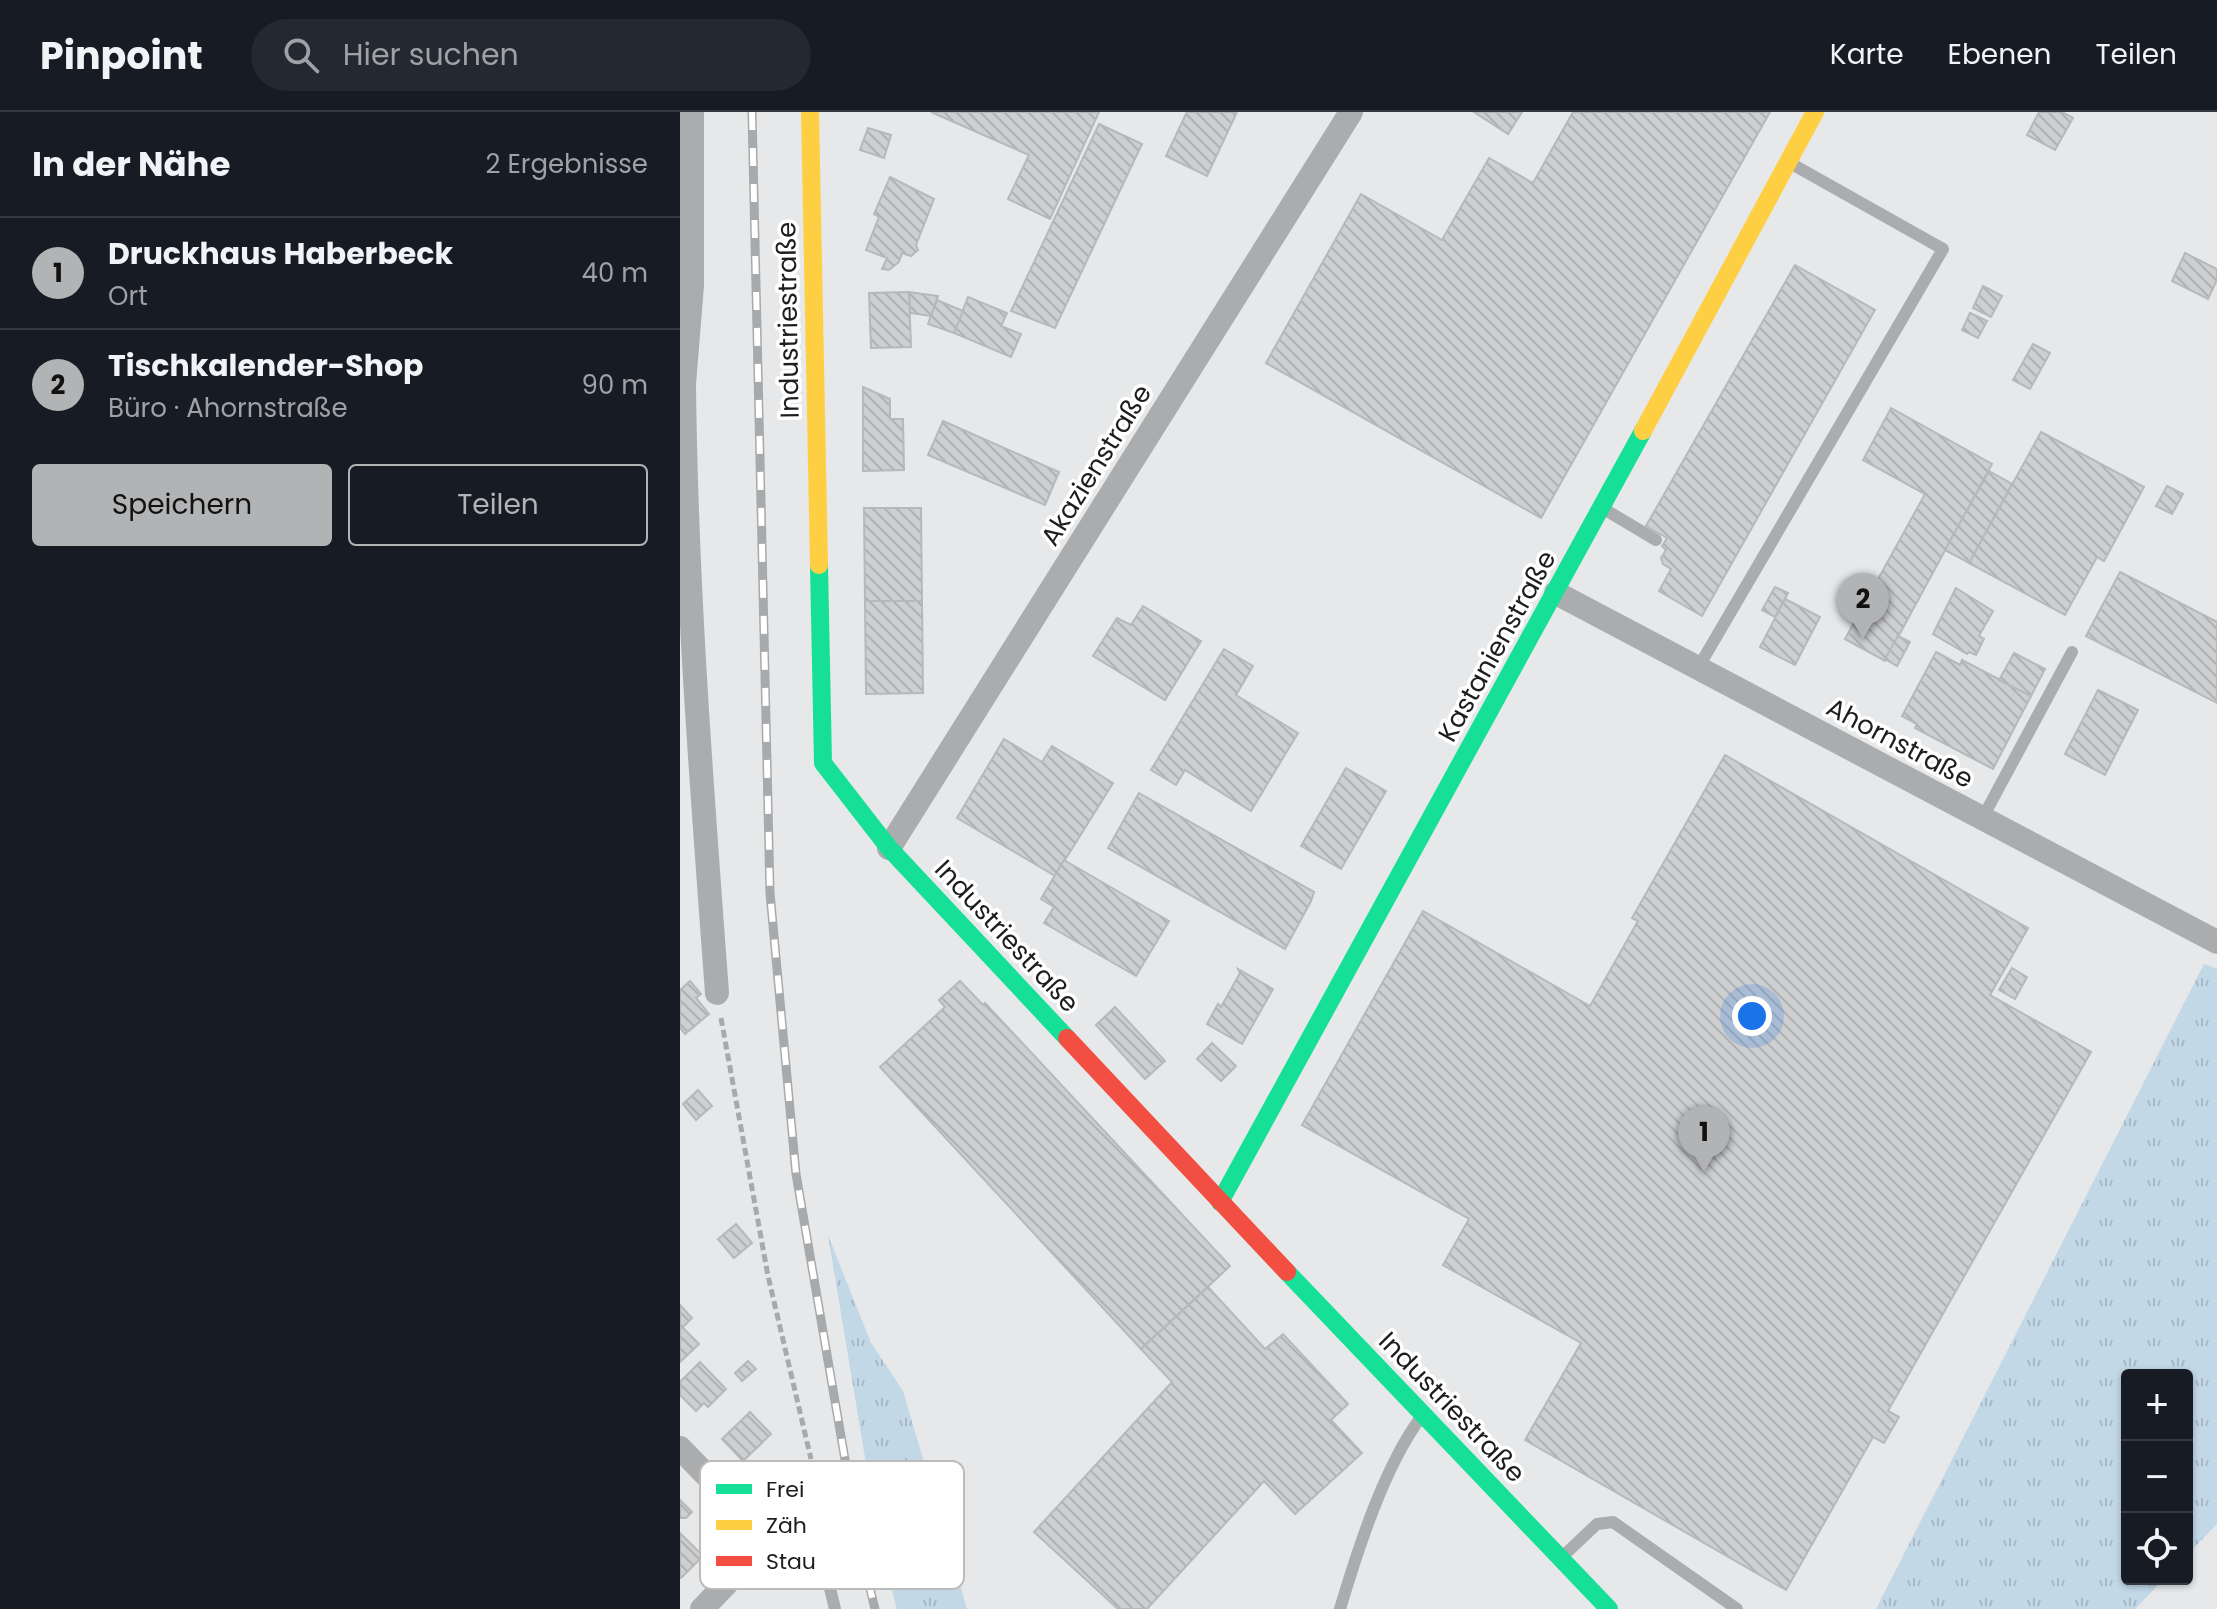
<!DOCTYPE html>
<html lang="de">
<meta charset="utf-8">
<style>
:root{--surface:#171b24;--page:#242831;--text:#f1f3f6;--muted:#9ea1a6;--line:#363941;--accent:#b1b3b5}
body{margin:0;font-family:Poppins,sans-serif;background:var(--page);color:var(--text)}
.controls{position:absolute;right:24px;bottom:24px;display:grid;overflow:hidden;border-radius:8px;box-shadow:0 2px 6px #0004}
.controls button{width:72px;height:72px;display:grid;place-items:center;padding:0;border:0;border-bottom:2px solid var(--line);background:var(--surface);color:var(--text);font:40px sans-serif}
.you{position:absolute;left:1072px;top:904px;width:28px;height:28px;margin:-20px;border:6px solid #fff;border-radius:50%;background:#1a73e8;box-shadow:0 0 0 12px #1a73e833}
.badge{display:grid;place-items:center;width:52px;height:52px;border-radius:50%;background:var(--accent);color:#111;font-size:26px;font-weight:700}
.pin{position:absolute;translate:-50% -66px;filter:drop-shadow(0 2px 4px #0008)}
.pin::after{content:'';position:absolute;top:42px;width:28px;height:24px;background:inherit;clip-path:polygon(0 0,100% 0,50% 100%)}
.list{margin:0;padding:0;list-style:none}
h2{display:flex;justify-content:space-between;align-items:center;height:104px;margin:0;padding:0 32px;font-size:34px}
h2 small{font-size:26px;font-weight:400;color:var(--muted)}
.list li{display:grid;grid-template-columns:52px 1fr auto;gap:24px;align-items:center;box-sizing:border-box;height:112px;padding:0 32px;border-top:2px solid var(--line)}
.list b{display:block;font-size:30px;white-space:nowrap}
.list p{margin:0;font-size:26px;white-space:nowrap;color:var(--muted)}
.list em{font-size:26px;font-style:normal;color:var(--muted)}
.actions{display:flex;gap:16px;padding:24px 32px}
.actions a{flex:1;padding:18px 0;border:2px solid var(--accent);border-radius:8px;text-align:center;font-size:28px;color:var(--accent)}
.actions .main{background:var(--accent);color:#111}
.icon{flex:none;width:44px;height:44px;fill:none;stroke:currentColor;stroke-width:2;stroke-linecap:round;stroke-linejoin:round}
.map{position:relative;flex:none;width:1537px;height:1497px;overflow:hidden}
header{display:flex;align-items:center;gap:48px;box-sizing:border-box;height:112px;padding:0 40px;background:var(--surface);border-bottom:2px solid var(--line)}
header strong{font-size:38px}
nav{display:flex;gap:44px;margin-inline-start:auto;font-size:28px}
.search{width:560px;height:72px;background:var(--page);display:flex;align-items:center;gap:20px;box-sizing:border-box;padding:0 28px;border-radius:44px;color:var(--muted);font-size:30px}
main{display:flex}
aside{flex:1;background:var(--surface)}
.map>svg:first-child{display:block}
.grass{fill:url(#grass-tufts)}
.building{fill:url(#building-back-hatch);stroke:#b6b8b9;stroke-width:2}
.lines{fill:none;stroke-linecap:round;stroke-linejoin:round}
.path{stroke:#a8a9aa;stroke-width:5;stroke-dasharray:8 4;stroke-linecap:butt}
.lane{stroke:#aaacae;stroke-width:12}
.street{stroke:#aaacae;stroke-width:24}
.fast{stroke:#16e098;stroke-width:18}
.slow{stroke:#ffcf43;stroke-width:18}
.jam{stroke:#f24e42;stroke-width:18}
.rail-casing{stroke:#a8a9aa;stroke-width:9}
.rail{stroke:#fff;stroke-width:6;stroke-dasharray:18;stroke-linecap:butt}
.labels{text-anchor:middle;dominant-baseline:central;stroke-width:7;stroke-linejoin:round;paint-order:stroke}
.street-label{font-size:26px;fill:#1c1d1f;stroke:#fff}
.key{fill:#fff;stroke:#bbbbbc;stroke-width:2}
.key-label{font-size:22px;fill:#1c1d1f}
</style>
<header>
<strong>Pinpoint</strong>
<div class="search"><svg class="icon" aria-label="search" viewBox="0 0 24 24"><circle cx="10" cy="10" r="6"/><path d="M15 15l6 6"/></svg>Hier suchen</div>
<nav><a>Karte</a><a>Ebenen</a><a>Teilen</a></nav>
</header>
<main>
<aside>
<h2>In der Nähe<small>2 Ergebnisse</small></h2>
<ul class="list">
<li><span class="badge">1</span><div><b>Druckhaus Haberbeck</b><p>Ort</p></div><em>40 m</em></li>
<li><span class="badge">2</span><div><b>Tischkalender-Shop</b><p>Büro · Ahornstraße</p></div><em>90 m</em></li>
</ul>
<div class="actions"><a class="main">Speichern</a><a>Teilen</a></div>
</aside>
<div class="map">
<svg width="1537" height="1497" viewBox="0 0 1537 1497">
<defs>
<pattern id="grass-tufts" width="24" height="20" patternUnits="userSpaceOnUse" patternTransform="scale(2)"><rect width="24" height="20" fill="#c2d8e7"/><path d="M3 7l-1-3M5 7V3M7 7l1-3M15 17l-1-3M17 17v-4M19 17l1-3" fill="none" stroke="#a6b9c6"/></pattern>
<pattern id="building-back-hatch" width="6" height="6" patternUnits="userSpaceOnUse" patternTransform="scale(2)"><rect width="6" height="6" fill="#cecfd1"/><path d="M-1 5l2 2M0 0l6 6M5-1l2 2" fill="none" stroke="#b0b1b3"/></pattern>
</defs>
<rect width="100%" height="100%" fill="#e6e8ea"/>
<g class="grass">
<path d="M1524,852l13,5v555l-30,31v-180h-60v204h37l-29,30h-259z"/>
<path d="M148,1123l43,108 32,48 64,218h-70l-18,-67z"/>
</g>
<g class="building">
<path d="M251,0h168l-49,107 -42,-20 21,-44z"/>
<path d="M507,0h50l-30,64 -41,-20z"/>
<path d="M794,0h48l-14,22z"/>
<path d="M893,0h197l-229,406 -275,-155 95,-169 81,46 47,-82 44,25z"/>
<path d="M1359,0h23l11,6 -18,32 -28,-15z"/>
<path d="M419,12l43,20 -87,184 -44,-17z"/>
<path d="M188,16l23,7 -7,23 -24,-8z"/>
<path d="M210,65l44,22 -18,46 2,5 -7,6 -9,-3 -3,9 -10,8 -7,-1 5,-11 -21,-8 13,-33 -5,-3z"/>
<path d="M1505,141l32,16v11l-9,19 -36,-18z"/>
<path d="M1115,153l80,45 -173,306 -43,-25 12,-22 -8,-5 -2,-6 5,-8 -4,-4 5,-8 -21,-12z"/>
<path d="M1303,174l19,10 -11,21 -18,-9z"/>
<path d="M229,180l29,4 -7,20 -21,-3z"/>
<path d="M229,180l2,55 -40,1 -2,-55z"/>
<path d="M288,185l39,16 -6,13 20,8 -10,23 -57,-24z"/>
<path d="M257,188l26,11 -9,22 -26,-9z"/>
<path d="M1290,201l17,8 -9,17 -16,-8z"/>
<path d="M1353,232l17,9 -20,36 -17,-9z"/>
<path d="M183,275l27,12v20h13l1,51 -41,1z"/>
<path d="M1211,296l101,56 -107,197 -40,-22 80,-145 -62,-34z"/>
<path d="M263,309l116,51 -14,33 -117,-50z"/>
<path d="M1361,320l103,55 -40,74 -7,-4 -32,58 -96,-52z"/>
<path d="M1309,359l23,13 -43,79 -24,-13z"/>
<path d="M1487,374l16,8 -11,20 -16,-8z"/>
<path d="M184,396h57l1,93h-57z"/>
<path d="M1440,460l97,50v81l-131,-67z"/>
<path d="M1095,475l13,6 -13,24 -13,-7z"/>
<path d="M1276,476l37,23 -14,25 5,3 -8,16 -7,-3 -2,2 -34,-20z"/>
<path d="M1105,487l35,18 -25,48 -35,-18z"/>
<path d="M185,489h57l1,92 -57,1z"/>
<path d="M463,494l58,35 -36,59 -72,-44 24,-38 14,7z"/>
<path d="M1218,524l12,6 -13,24 -12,-7z"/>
<path d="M544,537l29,17 -17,29 62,38 -47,78 -66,-41 -9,15 -25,-15z"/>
<path d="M1256,540l24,13 2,-5 69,36 -38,73 -78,-41 2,-4 -15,-8z"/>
<path d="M1334,541l31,16 -14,27 -32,-16z"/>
<path d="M1418,578l40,20 -33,65 -40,-21z"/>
<path d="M324,627l38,23 10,-16 61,37 -58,93 -98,-58z"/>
<path d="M1045,643l303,173 -38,67 101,57 -203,359 11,6 -15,26 -11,-6 -87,153 -261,-150 56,-97 -138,-78 26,-46 -167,-94 121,-214 167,95 48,-85 -6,-3z"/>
<path d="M666,656l40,23 -45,78 -40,-23z"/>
<path d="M459,681l175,99 -3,9 -26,48 -177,-101z"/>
<path d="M384,748l105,61 -33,55 -92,-53 10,-16 -13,-8z"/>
<path d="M1332,856l15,9 -12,22 -16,-9z"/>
<path d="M558,857l35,20 -31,55 -35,-20 11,-20 3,3 19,-34z"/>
<path d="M10,869l11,13 -5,4 13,16 -24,20 -5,-6v-38z"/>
<path d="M280,869l23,24 2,-2 245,263 -89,83 -261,-282 65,-60 -6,-7z"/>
<path d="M435,895l50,54 -20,18 -49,-54z"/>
<path d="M532,931l24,23 -15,15 -24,-22z"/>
<path d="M18,978l14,16 -16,14 -13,-16z"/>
<path d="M56,1112l16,19 -18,15 -16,-19z"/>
<path d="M528,1175l57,62 18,-15 65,70 -17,16 31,33 -67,61 -31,-33 -117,128h-29l-84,-77 138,-150 -31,-33z"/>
<path d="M0,1193l12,13 -12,12z"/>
<path d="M2,1215l17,17 -19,18v-32z"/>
<path d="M68,1249l8,8 -14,12 -7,-8z"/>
<path d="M20,1250l26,27 -18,18 -4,-4 -8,8 -16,-16v-13z"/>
<path d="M70,1300l21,22 -28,27 -21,-22z"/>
<path d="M0,1388l12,12 -6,6h-6z"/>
<path d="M0,1421l23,23 -22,22 -1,-1z"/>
</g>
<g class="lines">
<path class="path" d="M41,906l47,258 43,183"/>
<g class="lane">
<path d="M924,397l52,31"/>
<path d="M1018,556l245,-419 -153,-86"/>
<path d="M1302,707l90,-167"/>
<path d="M115,1360l10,20 -9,27"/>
<path d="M68,1406l48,1 27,40 12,50"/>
<path d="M881,1446l36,-34 16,-2 124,87"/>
<path d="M660,1497c18,-60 44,-142 81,-192"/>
</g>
<g class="street">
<path d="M4,272c2,203 18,406 33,609"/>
<path d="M0,279l4,-7 8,-99v-173"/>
<path d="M876,481l661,349"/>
<path d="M209,736l462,-736"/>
<path d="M0,1336l68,70 5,38 -51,53"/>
</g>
<g class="fast">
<path d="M139,453l4,198 66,85 178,190"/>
<path d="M540,1090l423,-771"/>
<path d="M607,1160l322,337"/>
</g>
<g class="slow">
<path d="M130,0l9,453"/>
<path d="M963,319l172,-319"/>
</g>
<path class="jam" d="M387,926l220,234"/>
<defs>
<path id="rail" d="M72,0l18,781 26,281 64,373 15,62"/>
</defs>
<use href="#rail" class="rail-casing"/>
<use href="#rail" class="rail"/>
</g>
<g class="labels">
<g class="street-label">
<text transform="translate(108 208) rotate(-91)">Industriestraße</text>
<text transform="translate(416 353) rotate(-58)">Akazienstraße</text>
<text transform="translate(817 534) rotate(-61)">Kastanienstraße</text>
<text transform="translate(1220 631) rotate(28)">Ahornstraße</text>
<text transform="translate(327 824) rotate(47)">Industriestraße</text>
<text transform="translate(772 1295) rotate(46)">Industriestraße</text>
</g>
</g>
<rect x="20" y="1349" width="264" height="128" rx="12" class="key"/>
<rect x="36" y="1372" width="36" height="10" fill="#16e098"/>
<rect x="36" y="1408" width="36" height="10" fill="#ffcf43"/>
<rect x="36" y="1444" width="36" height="10" fill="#f24e42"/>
<g class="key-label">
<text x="86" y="1385">Frei</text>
<text x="86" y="1421">Zäh</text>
<text x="86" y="1457">Stau</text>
</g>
</svg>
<div class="controls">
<button>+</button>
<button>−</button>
<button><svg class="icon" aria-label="locate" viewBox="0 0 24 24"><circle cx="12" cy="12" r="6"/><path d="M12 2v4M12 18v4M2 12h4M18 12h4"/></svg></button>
</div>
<div class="you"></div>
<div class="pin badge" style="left:1024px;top:1060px">1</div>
<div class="pin badge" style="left:1183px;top:527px">2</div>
</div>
</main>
